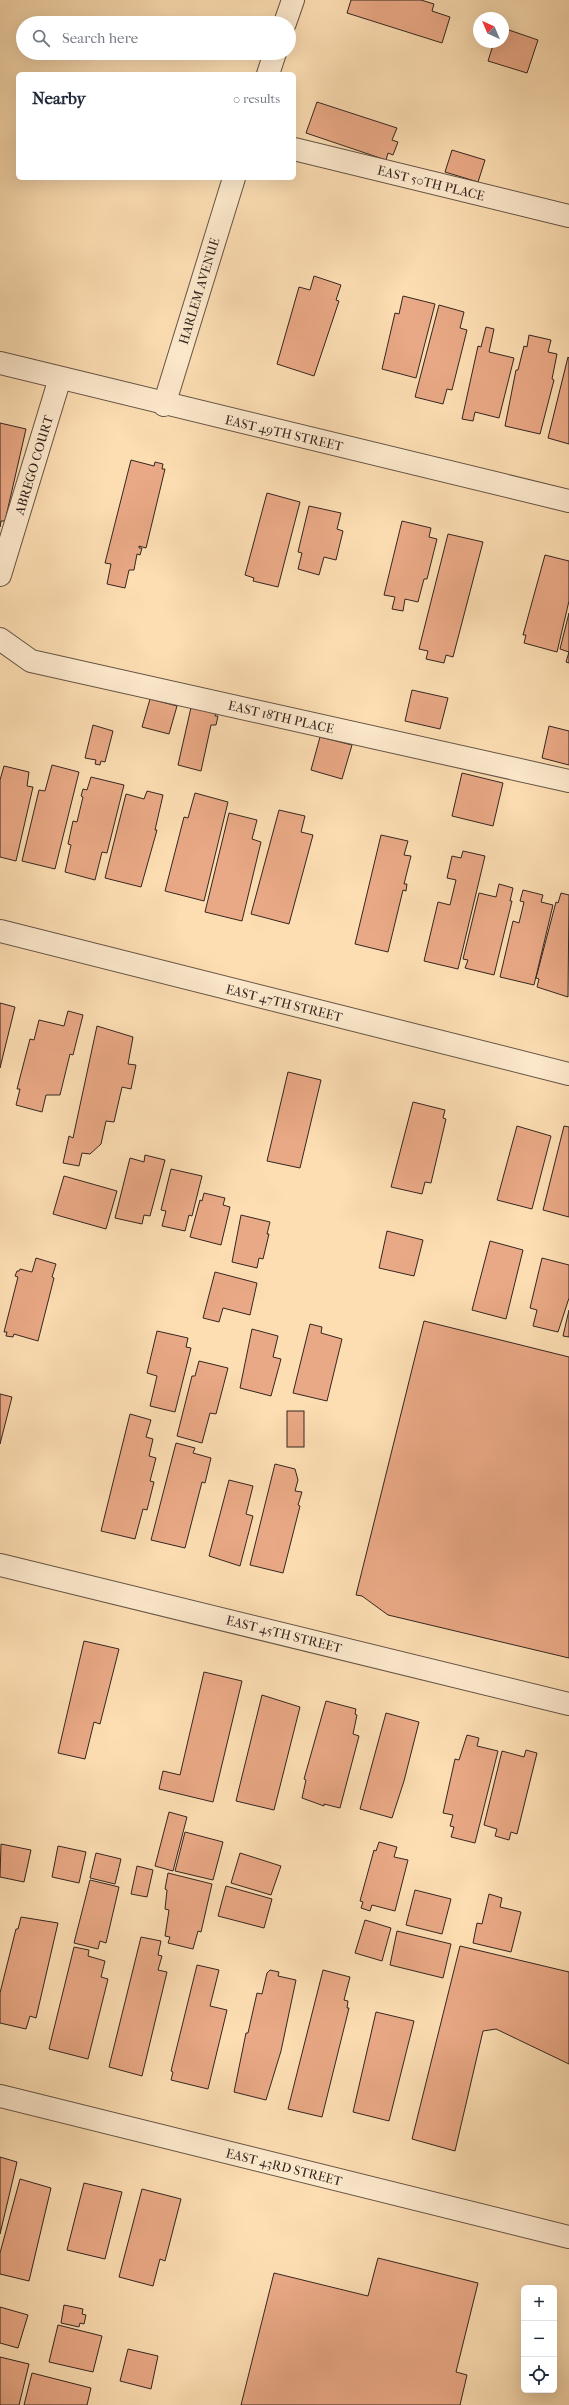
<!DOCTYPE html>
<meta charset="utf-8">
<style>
:root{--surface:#fff;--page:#f2f2f3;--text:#1f2937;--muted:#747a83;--line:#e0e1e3}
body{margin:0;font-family:"IM FELL French Canon",serif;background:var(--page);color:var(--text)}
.controls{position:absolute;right:12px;bottom:12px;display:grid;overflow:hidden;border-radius:6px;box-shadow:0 4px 16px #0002}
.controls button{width:36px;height:36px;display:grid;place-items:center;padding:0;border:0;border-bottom:1px solid var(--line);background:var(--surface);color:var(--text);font:20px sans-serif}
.compass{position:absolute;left:473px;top:12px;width:36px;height:36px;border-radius:50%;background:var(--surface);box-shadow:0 4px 16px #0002;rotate:316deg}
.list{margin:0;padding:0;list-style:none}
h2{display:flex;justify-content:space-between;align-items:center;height:52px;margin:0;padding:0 16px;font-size:17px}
h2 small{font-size:13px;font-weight:400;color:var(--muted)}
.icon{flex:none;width:22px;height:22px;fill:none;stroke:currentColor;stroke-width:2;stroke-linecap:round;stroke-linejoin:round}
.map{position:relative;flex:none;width:569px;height:2405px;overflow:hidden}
.search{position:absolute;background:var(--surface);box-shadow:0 4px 16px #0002;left:16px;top:16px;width:280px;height:44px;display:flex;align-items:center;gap:10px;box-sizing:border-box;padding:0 14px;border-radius:22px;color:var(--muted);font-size:15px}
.panel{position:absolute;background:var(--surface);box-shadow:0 4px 16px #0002;left:16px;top:72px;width:280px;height:108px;border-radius:6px}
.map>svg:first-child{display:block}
.building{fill:#eaa986;stroke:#332620}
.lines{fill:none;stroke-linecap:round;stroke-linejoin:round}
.minor-casing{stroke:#665445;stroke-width:24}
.minor{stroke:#feeace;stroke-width:22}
.labels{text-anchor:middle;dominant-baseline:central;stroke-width:3;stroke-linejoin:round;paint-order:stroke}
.street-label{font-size:13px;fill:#332620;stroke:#feeace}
</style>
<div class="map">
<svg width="569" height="2405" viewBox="0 0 569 2405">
<rect width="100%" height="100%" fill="#fddeb3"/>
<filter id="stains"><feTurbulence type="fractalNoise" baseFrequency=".005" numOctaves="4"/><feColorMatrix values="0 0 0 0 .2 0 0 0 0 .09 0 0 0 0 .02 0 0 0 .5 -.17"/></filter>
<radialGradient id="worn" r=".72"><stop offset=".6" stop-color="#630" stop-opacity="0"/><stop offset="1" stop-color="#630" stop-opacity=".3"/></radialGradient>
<g class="building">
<path d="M351,0h70l13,4 -2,7 18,6 -8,26 -95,-30z"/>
<path d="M503,28l35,12 -11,33 -39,-12 6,-19h9z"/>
<path d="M317,102l80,26 -5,12 6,2 -5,13 -5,-2 -2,7 -80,-27z"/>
<path d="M452,150l33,10 -7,22 -33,-10z"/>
<path d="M314,276l27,9 -5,15 3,1 -25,75 -37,-12 22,-77 11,3z"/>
<path d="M403,296l32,8 -19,74 -34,-9 13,-56 4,1z"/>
<path d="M439,305l25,7 -4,16 7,2 -15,60 -5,-1 -4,15 -28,-7z"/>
<path d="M486,327l8,2 -5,23 25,6 -15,60 -24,-6 -2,9 -11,-2 16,-73 3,1z"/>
<path d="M529,335l22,5 -3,12 9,2 -5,25 2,1 -14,54 -35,-8 11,-56h2l6,-24 3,1z"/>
<path d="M568,357l1,1v86l-21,-6z"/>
<path d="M0,423l26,6 -21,92h-4l-1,6z"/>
<path d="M131,460l23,6 1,-4 8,2 -1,5h3l-19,79 -7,-2v2h3l-2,7 -3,-1 -3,16h-5l-4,18 -18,-4 4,-20 -6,-1z"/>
<path d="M267,493l33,9 -22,85 -25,-6 1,-3 -9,-3z"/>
<path d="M309,506l32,7 -4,16 6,2 -7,29 -12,-3 -5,18 -21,-6 4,-16 -4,-1z"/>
<path d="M402,521l29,7 -2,9 8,2 -10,40h-3l-6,23 -13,-3 -2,12 -11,-2 3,-12 -11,-2z"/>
<path d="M448,534l35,8 -30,115 -7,-2 -2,8 -18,-4 2,-8 -9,-2z"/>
<path d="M545,555l24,6v40l-12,51 -33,-9 2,-8h-3z"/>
<path d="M569,613v50l-3,-1 3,-10 -9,-3z"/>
<path d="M412,690l36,8 -8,31 -35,-8z"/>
<path d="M150,699l27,7 -8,28 -27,-7z"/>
<path d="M192,703l25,5 -2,8h3l-2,9h-5l-10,46 -23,-6z"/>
<path d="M93,725l20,6 -8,31 -4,-1 -1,4 -5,-1 1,-4 -11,-2z"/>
<path d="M549,726l20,5v34l-27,-7z"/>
<path d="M320,737l32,8 -10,34 -31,-9z"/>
<path d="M52,765l27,7 -24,97 -33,-8 17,-71 6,1z"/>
<path d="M4,766l25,6 -2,14 6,1 -17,74 -16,-4v-77z"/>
<path d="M462,773l41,10 -10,43 -41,-10z"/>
<path d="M91,777l33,8 -17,68 -5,-1 -7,28 -30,-8 6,-27 -3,-1 5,-23 4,1 6,-25 -2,-1 2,-7 4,1z"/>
<path d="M147,791l16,4 -8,35h2l-16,57 -36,-9 21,-84 18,5z"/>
<path d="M195,793l33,9 -24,99 -39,-10 19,-74 4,1z"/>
<path d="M279,810l26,6 -4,16 12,3 -24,89 -38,-10z"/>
<path d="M229,813l28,7 -5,19 9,3 -19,79 -37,-9z"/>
<path d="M381,835l27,6 -4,14 7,1 -7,28h3l-1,7 -3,-1 -15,62 -33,-8z"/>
<path d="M463,851l22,5 -27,113 -34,-8 14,-59 12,3 6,-25 -9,-2 5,-22 9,2z"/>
<path d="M499,884l14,4 -3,13h2l-18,74 -29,-7 3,-8 -5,-1 16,-66 17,4z"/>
<path d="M523,890l20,5 -2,7 12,3 -19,80 -34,-8 13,-56 6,2 5,-21 -4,-1z"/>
<path d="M561,893l8,2 -1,102 -31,-10 2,-8 -3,-1 20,-76 2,1z"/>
<path d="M0,1003l15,4 -15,61z"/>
<path d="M68,1011l15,4 -10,40 -3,-1 -10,41h-14l-4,17 -26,-7 4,-16h-3l13,-50 4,1 5,-20 25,6z"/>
<path d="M97,1026l36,11 -5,27 8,1 -5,24 -9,-2 -8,35 -8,-1 -5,23 -11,10 -8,-1 -3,13 -16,-3 6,-27 4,2z"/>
<path d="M288,1072l33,8 -21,88 -33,-7z"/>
<path d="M413,1102l32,8 -2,8 3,1 -15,64 -6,-1 -3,12 -31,-7z"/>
<path d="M517,1126l34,10 -19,73 -35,-9z"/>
<path d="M564,1126l5,1v90l-26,-7z"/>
<path d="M145,1155l20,5 -15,56 -6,-1 -2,9 -27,-6 15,-60 14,4z"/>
<path d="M171,1169l31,7 -10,40 -3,-1 -4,16 -23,-5 4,-15 -5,-1z"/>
<path d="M64,1176l53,15 -11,38 -53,-15z"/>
<path d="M204,1193l21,5 -2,7 7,2 -9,38 -31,-8 10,-37 2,1z"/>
<path d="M241,1215l29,7 -3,12h2l-6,25 -4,-1 -2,10 -25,-6z"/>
<path d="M387,1231l36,9 -9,36 -35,-8z"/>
<path d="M490,1241l33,9 -17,69 -34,-9z"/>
<path d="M36,1258l20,6 -4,13 2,1 -16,63 -24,-7 -1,3 -7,-1 1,-4h-3l14,-55 -3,-1 2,-5h2l1,-2 12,3z"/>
<path d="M542,1258l27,7v33l-11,34 -25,-6 4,-16 -7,-2z"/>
<path d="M215,1272l42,11 -7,32 -27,-7 -4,14 -16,-4z"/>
<path d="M569,1310v27l-6,-1z"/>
<path d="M424,1321l145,36v301l-181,-43 -26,-19 -6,-1z"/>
<path d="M310,1324l12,3 -1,6 21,6 -15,62 -34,-8z"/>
<path d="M252,1329l26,7 -5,21 8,2 -10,37 -31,-8z"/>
<path d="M157,1331l31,7 -2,9 5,1 -16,64 -25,-6 7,-30 -10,-3z"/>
<path d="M199,1361l29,7 -12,46 -6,-1 -8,30 -25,-7 15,-60h3z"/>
<path d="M0,1394l12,3 -12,47z"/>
<rect x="287" y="1411" width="17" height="36"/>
<path d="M130,1414l21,6 -5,17 7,2 -4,17 7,2 -6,23 4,1 -7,28 -4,-1 -8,30 -34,-8z"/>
<path d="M176,1443l19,5 -2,5 18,5 -6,25 -3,-1 -17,66 -34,-8z"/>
<path d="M275,1464l20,5 3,11 -3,11 7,1 -4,13 2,1 -17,67 -33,-8z"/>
<path d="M229,1480l24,6 -7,28 7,2 -13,50 -31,-10z"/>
<path d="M84,1641l35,8 -19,75 -6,-2 -9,37 -27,-6z"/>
<path d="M204,1672l38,9 -29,121 -54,-13 4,-18 17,4z"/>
<path d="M262,1695l38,12 -26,103 -38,-9z"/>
<path d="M326,1701l30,8 -1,5 2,1 -4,19 6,2 -19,72 -16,-4v2l-22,-8 4,-18 -2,-1z"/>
<path d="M386,1713l33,9 -15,59 -12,37 -32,-9z"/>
<path d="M467,1735l12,3 -2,8 21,5 -23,92 -24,-6 3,-10 -4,-1 3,-11 -10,-2 12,-54 4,1z"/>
<path d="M526,1750l11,3 -20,81 -6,-2 -2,8 -14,-4 2,-7 -13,-4 18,-74 22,6z"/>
<path d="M169,1812l18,5 -14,54 -18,-5z"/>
<path d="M185,1832l38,10 -10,38 -38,-9z"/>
<path d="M379,1842l18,5 -3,10 14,3 -13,51 -23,-6 -2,6 -9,-3 2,-6 -3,-1 14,-51 2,1z"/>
<path d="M1,1844l30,6 -7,32 -24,-5z"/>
<path d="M58,1846l28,6 -7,31 -27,-6z"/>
<path d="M96,1853l25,6 -6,25 -25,-6z"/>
<path d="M240,1853l41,13 -10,29 -40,-12z"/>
<path d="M137,1866l16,4 -6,27 -16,-3z"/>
<path d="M168,1873l44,11 -11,48 -3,-1 -5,18 -25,-6 2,-6 -5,-1 4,-26 -4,-1 2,-19 -2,-1z"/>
<path d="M90,1880l29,7 -13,56 -6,-2 -2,8 -24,-6z"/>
<path d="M226,1886l46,13 -8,29 -46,-12z"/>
<path d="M415,1890l36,9 -9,35 -36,-9z"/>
<path d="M489,1894l13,4 -2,9 21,5 -10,40 -38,-9 4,-20 5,1z"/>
<path d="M21,1917l37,6 -22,95 -6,-2 -4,13 -26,-6v-30l16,-64h2z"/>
<path d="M365,1920l26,8 -9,33 -27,-8z"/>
<path d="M397,1931l54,13 -8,34 -53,-13z"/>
<path d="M141,1937l20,4 -3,14 4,1 -4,14 9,2 -25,104 -33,-9z"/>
<path d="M460,1946l109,26v92l-73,-35 -13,2 -28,120 -43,-12z"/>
<path d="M74,1947l15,3 -1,6 17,5 -4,16 7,2 -20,80 -39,-10z"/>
<path d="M197,1965l22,5 -9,36 17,4 -19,79 -37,-9 2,-8 -2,-1z"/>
<path d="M270,1970l9,2 -1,4 18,4 -15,71 -15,49 -32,-8 12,-59h2l9,-40 5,1 5,-21z"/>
<path d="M323,1970l27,7 -6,23 4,1 -1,7h2l-27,109 -34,-8z"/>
<path d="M376,2012l38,9 -25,100 -36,-9z"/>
<path d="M0,2157l17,5 -17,72z"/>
<path d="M20,2179l31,9 -22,93 -29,-7v-21z"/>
<path d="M84,2183l38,9 -17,67 -38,-9z"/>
<path d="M142,2189l39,10 -16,62 -5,-2 -7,27 -34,-9z"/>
<path d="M378,2258l100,25 -22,89 11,3 -7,30h-219l33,-132 94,23z"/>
<path d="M64,2305l19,4 -1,5 4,1 -2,9 -4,-1 -1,4 -18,-4z"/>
<path d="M0,2307l28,8 -10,33 -18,-5z"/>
<path d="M58,2325l44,11 -9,36 -44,-10z"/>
<path d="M128,2349l30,7 -7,33 -31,-8z"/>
<path d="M0,2357l29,7 -10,41h-19z"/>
<path d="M32,2373l59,15 -4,17h-63z"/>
</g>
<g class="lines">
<defs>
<g id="minor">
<path d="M285,23l8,-23"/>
<path d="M268,74l7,-21"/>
<path d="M294,149l275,67"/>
<path d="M0,363l569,138"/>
<path d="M164,405l70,-227"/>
<path d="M0,575l60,-197"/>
<path d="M0,639l31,22 538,120"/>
<path d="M0,931l569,143"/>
<path d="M0,1565l569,139"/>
<path d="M0,2096l569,141"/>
</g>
</defs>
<use href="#minor" class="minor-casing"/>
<use href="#minor" class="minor"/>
</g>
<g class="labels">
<g class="street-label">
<text transform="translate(431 183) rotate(14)">EAST 50TH PLACE</text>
<text transform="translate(199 291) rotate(-73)">HARLEM AVENUE</text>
<text transform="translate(284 433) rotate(13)">EAST 49TH STREET</text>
<text transform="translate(34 465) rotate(-73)">ABREGO COURT</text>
<text transform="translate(281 717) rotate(13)">EAST 18TH PLACE</text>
<text transform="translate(284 1003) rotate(14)">EAST 47TH STREET</text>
<text transform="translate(284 1634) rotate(14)">EAST 45TH STREET</text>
<text transform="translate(284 2167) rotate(14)">EAST 43RD STREET</text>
</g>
</g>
<rect width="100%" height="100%" filter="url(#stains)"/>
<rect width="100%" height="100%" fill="url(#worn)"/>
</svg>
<div class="controls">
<button>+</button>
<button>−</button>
<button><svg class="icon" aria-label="locate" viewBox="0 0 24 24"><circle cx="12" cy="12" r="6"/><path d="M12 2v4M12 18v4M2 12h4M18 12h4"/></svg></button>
</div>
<svg class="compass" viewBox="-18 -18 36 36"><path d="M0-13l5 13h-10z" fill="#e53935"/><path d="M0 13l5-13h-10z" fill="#747a83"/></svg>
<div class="search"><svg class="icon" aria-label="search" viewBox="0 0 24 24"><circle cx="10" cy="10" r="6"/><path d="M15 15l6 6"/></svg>Search here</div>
<section class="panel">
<h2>Nearby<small>0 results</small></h2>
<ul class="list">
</ul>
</section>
</div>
